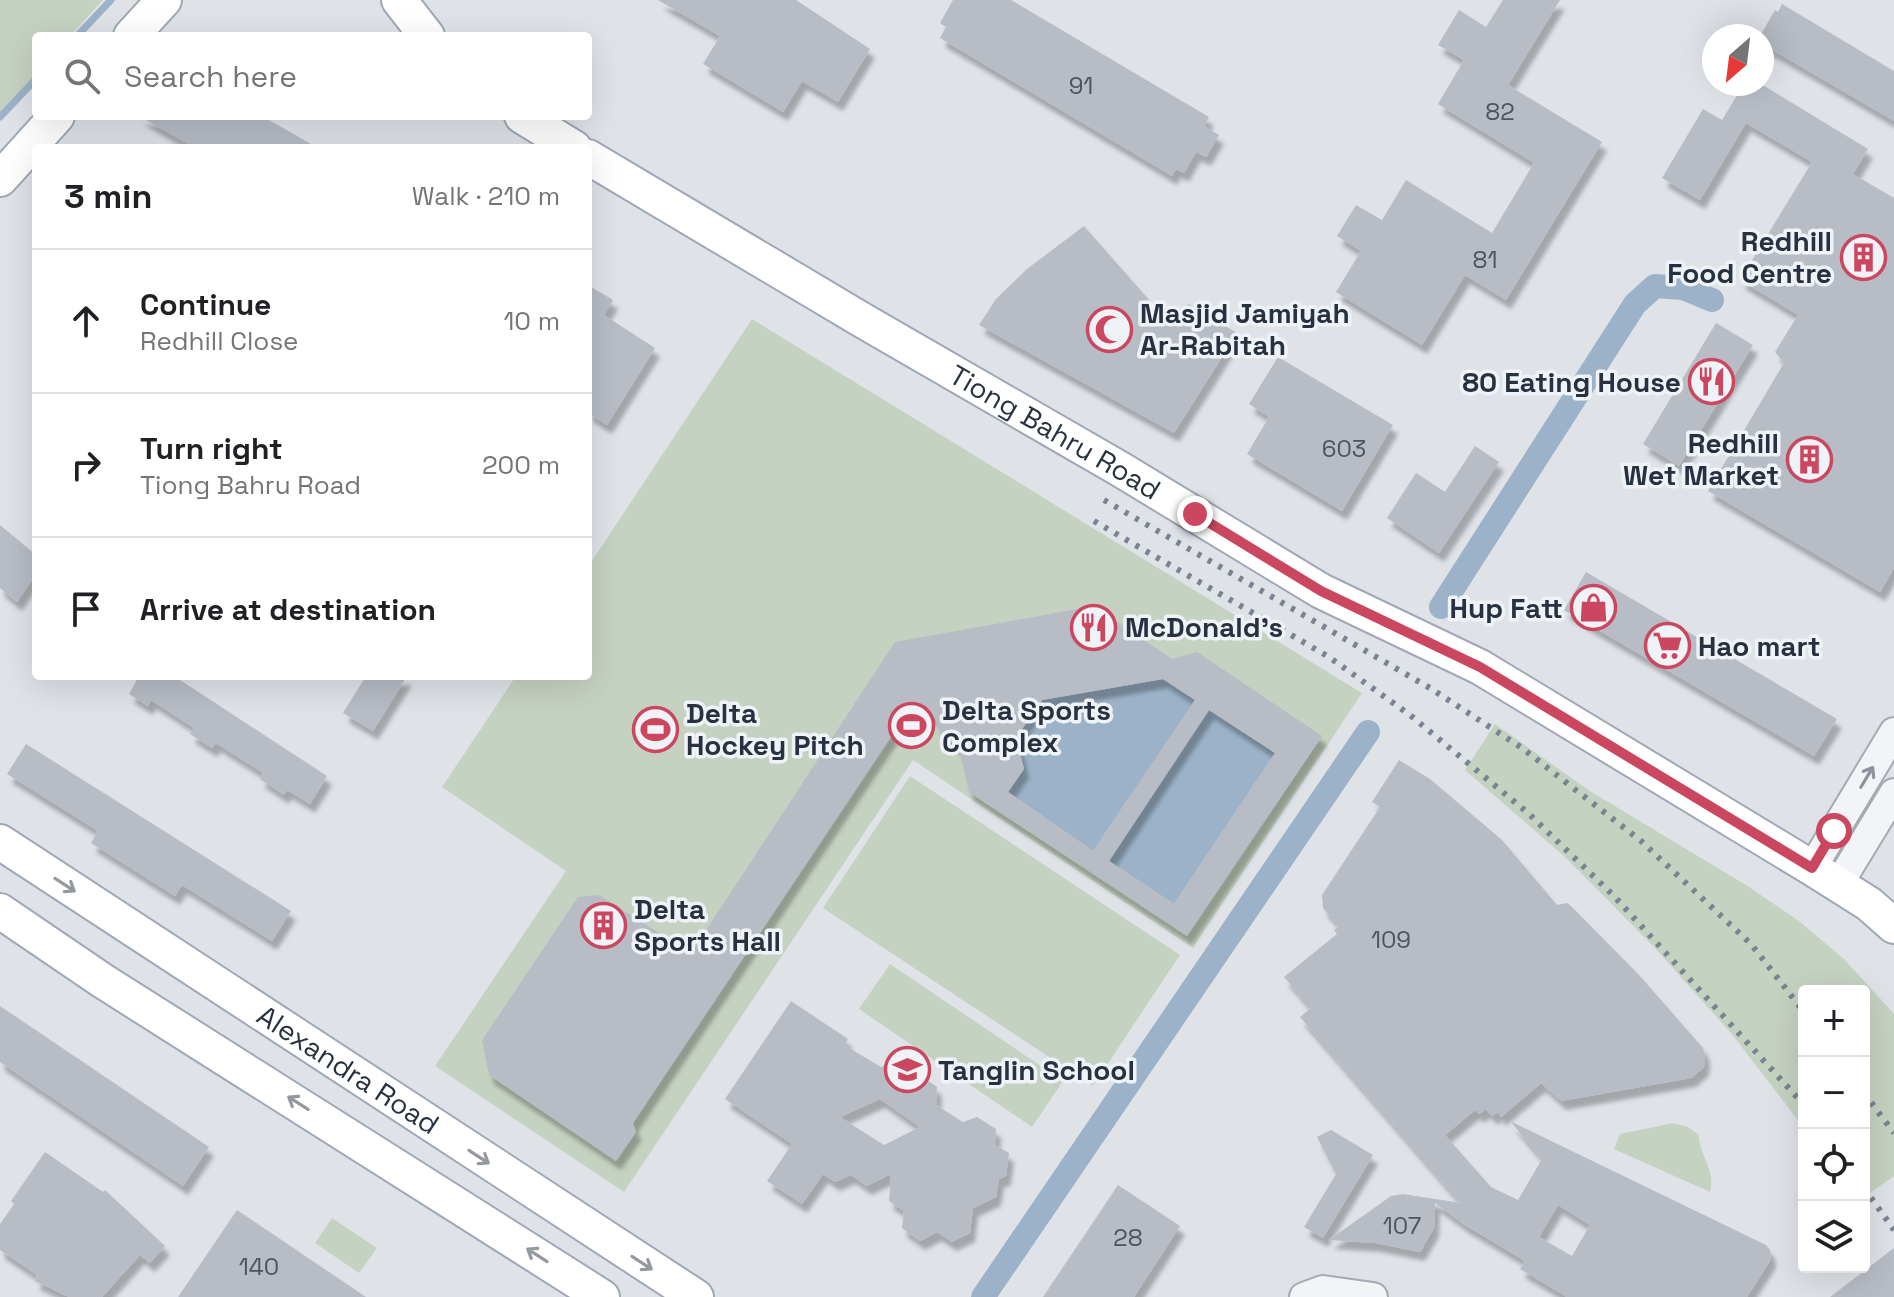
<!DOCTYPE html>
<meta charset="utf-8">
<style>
:root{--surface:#fff;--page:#f2f2f2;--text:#202124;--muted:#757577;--line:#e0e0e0}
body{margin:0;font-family:"Space Grotesk",sans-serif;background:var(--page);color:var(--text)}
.controls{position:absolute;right:24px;bottom:24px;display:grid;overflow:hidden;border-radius:8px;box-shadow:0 8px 32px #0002}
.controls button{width:72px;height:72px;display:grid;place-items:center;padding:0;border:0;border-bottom:2px solid var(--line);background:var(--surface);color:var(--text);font:40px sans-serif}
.compass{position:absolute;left:1702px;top:24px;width:72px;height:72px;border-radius:50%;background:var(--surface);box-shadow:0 8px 32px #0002;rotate:208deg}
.stop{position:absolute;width:24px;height:24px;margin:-18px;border:6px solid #cb465f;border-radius:50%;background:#fff}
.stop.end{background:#cb465f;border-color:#fff;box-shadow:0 2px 8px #0008}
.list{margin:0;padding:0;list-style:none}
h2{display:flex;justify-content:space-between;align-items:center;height:104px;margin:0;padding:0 32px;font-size:34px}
h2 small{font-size:26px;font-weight:400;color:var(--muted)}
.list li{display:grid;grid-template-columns:52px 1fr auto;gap:24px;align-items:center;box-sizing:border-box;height:144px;padding:0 32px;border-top:2px solid var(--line)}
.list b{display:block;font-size:30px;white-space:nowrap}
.list p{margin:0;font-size:26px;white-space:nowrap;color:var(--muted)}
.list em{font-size:26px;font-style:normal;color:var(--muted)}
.icon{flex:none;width:44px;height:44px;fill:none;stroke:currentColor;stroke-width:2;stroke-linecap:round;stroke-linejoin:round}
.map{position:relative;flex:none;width:1894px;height:1297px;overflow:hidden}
.search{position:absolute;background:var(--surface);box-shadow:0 8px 32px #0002;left:32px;top:32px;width:560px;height:88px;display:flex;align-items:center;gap:20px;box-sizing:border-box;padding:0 28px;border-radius:8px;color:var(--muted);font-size:30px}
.panel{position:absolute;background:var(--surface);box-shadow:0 8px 32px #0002;left:32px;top:144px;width:560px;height:536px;border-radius:8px}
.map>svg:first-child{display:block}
.green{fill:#c6d2c1}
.water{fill:#9bb2c8}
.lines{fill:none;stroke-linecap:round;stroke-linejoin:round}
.stream{stroke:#9bb2c8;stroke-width:7}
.canal{stroke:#9bb2c8;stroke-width:24}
.building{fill:#b7bcc5;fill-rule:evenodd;filter:url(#shadow)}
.minor-casing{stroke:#a4aab2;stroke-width:32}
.major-casing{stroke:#9fa8b4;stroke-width:38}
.minor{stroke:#f2f4f7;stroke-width:28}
.major{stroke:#fff;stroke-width:34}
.rail{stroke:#798391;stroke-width:6;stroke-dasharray:4 8;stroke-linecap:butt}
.oneway{stroke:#8d929b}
.oneway2{stroke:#94989f}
.route{stroke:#cb465f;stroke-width:10}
.labels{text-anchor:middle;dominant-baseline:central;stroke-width:7;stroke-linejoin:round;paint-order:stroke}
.number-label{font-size:24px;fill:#4c5460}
.poi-label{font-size:28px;font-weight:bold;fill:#28313f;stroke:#eff2f6;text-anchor:start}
.street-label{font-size:28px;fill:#28313f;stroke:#eff2f6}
</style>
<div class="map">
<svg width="1894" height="1297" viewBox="0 0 1894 1297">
<defs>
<filter id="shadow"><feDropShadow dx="5" dy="9" stdDeviation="2" flood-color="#0004"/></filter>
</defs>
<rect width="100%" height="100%" fill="#dfe3e8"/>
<g class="green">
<path d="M0,0h103l-33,36h-34v38l-36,39z"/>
<path d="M752,319l610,374 -169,255 -280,-188 -289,432 -189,-126 131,-195 -124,-84 74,-111h72v-109z"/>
<path d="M1495,724l95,67 156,94 53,36 45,38 50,55v162l-30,21v-206h-60v137l-73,-95 -78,-87 -88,-89 -100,-87z"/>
<path d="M910,776l270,179 -87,131 -270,-178z"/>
<path d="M890,964l173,117 -31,46 -173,-118z"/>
<path d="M1673,1123l15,4 11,8c0,21 17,34 11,57l-96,-43 6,-15z"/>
<path d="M332,1218l45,30 -18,25 -44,-30z"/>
</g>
<g class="water">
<path d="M1163,679l32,21 -102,151 -85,-59 16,-23 -8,-31 26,-38z"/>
<path d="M1209,710l66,43 -101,151 -65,-43z"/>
</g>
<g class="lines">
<g class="stream">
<path d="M77,36l34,-36"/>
<path d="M0,117l36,-38"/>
</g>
<g class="canal">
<path d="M1441,607l194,-303 20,-18 28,2 29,12"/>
<path d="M983,1297l385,-565"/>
</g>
</g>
<g class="building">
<path d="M658,0h138l74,49 -32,53 -36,-21 -19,31 -80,-48 17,-28z"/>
<path d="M953,0h58l198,117 -5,9 15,9 -13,22 -10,-5 -12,21 -8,-4 -4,7 -232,-138 6,-11 -6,-4z"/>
<path d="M1503,0h57l-52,85 94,57 -96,158 -41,-25 -43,70 -86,-53 25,-41 -24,-15 19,-31 26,15 24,-40 86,53 42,-70 -96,-59 26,-44 -26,-15 21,-35 27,17z"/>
<path d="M1782,4l112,67v50l-132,-77v-8h-2l15,-26 3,2z"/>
<path d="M1744,84h17l107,65 -15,25 41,24v370l-14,24 -172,-101 76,-128 -9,-11 23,-37 -58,-35 72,-118 -66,-39 -46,77 -38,-22 41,-69 19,11z"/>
<path d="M139,116h123l56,32h-123z"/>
<path d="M1084,226l81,92 24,-14 48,29 -63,100 -195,-108 17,-26 31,-30z"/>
<path d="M588,285l25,15 -9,15 51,33 -48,77 -19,-12z"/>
<path d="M1716,323l37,22 -74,121 -36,-22z"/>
<path d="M1278,357l115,68 -51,86 -95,-57 22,-37 -20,-13z"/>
<path d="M1475,446l24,16 -60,91 -52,-35 29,-45 29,19z"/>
<path d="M0,525l36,30v19l-19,28 -17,-14z"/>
<path d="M1586,572l251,147 -23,37 -250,-146z"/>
<path d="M1094,606l78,53 25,-7 125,84 -135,200 -218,-144 -10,-44 -18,-13 -6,-17 -22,-14 -280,419 3,9 -20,29 -127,-86 -7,-35 96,-143 21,-2 92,58 204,-311zM1163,679l32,21 -102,151 -85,-59 16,-23 -8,-31 26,-38zM1209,710l66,43 -101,151 -65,-43z"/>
<path d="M139,676h35l153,100 -17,28 -23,-14 -3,5 -24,-16 3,-6 -47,-30 -4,5 -22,-14 4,-6 -43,-28 -3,6 -19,-12z"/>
<path d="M366,676h41l-34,55 -30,-18z"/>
<path d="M26,744l265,167 -19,30 -90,-56 -7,11 -84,-53 7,-12 -91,-57z"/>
<path d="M1399,760l31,19 72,61 55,65 10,-2 4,3 68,69 64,73 2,8 -1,11 -13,11 -130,23 -20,-18 -40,34 -3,-5 -6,4 -6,-7 -7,5 -4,-4 -30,25 46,52 27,13 24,-41 -32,-38 256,124 4,5 1,9 -24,38h-180l-47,-28 5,-8 -60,-36 -30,-22 -1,25 -14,24 -44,-9 -47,-3 62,-44 12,-2 58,9 -161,-186 11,-9 -27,-31 53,-43 -3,-4 5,-4 -16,-18 -1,-13 58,-88 -8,-5zM1558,1205l32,20 -18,31 -33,-19z"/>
<path d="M791,1001l57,38 -4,6 37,22 18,-6 38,26 -1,18 27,17 14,-5 19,12 -1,16 14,8 -3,23 -7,3 -3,18 -23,11 -3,25 -18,9 -15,-10 -17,9 -18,-13 2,-17 -15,-10 2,-27 -24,12 -16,-11 -16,7 -12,-8 -21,30 -35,-23 25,-37 -67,-45zM880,1099l40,28 -36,18 -44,-28z"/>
<path d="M0,1006l209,141 -26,39 -183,-124z"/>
<path d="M1331,1130l42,25 -50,83 -19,-11 32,-53 -19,-37z"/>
<path d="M45,1152l58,40 2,-2 60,56 -15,17 -10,-8 -38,42h-33l-34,-16 2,-6 -37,-25v-26l14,-20 -3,-3z"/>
<path d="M1118,1185l62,41 -46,71h-91z"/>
<path d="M237,1210l129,87h-188z"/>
<path d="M1894,1248v49h-64z"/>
</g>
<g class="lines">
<defs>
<g id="minor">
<path d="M1812,868l82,-136"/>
<path d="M1838,885l56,-92"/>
<path d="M1304,1297l19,-7 50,7"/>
</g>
<g id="major">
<path d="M399,0l28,36"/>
<path d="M131,36l33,-36"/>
<path d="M522,116l52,32"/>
<path id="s1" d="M588,157l274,163 258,149 201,122 159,76 332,201 57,36 25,22"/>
<path d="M0,179l57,-63"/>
<path id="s2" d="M0,842l696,455"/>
<path d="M0,911l103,70 499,316"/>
</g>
</defs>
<use href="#minor" class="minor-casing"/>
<use href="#major" class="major-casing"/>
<use href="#minor" class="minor"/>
<use href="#major" class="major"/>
<g class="rail">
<path d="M1104,500l326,188 92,60 119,93 110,103 53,68"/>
<path d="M1094,521l235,136 81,58 118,98 86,83 190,209"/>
<path d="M1864,1093l30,40"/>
<path d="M1864,1188l30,42"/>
</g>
</g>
<defs><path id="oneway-shaft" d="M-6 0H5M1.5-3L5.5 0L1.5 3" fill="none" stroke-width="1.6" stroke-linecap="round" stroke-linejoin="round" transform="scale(2)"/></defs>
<use class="oneway" href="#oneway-shaft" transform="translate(1867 777) rotate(-59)"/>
<g class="oneway2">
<use href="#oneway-shaft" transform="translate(65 885) rotate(33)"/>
<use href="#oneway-shaft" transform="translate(298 1103) rotate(-148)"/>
<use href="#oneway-shaft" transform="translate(479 1157) rotate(33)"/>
<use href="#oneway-shaft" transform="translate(537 1255) rotate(-147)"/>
<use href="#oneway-shaft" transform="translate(642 1263) rotate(33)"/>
</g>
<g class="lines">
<path class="route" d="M1195,514l126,77 159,76 332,201 22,-37"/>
</g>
<defs>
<symbol id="building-ring" viewBox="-11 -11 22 22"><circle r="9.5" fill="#eff2f6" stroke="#cb465f" stroke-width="1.5"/><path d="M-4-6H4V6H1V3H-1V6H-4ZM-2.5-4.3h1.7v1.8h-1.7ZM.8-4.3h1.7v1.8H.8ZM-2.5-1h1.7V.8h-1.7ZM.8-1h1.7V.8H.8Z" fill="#cb465f"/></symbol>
<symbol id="mosque-ring" viewBox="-11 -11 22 22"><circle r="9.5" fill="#eff2f6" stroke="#cb465f" stroke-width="1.5"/><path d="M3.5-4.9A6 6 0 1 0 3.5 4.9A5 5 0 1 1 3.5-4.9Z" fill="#cb465f"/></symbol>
<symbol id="restaurant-ring" viewBox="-11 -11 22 22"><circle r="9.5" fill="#eff2f6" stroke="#cb465f" stroke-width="1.5"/><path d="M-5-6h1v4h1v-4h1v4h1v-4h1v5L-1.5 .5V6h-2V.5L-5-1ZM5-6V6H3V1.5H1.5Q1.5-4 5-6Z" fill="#cb465f"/></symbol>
<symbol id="shop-ring" viewBox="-11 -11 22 22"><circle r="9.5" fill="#eff2f6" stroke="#cb465f" stroke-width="1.5"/><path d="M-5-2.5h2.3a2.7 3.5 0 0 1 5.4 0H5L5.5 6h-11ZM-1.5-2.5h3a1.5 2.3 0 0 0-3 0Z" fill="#cb465f"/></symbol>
<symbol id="supermarket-ring" viewBox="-11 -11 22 22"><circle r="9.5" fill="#eff2f6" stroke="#cb465f" stroke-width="1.5"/><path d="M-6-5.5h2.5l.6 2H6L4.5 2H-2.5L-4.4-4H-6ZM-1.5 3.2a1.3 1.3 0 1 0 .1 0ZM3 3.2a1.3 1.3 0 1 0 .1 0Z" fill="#cb465f"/></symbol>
<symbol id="stadium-ring" viewBox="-11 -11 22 22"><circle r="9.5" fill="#eff2f6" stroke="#cb465f" stroke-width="1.5"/><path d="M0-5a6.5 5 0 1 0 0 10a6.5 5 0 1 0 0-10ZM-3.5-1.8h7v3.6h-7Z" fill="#cb465f"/></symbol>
<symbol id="school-ring" viewBox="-11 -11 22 22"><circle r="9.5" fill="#eff2f6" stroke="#cb465f" stroke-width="1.5"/><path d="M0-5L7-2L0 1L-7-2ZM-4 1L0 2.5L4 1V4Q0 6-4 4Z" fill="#cb465f"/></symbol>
</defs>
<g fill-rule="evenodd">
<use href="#building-ring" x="1838" y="232" width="51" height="51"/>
<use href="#mosque-ring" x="1084" y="304" width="51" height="51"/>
<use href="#restaurant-ring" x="1686" y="356" width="51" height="51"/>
<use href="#building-ring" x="1784" y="434" width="51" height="51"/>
<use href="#shop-ring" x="1568" y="582" width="51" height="51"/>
<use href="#restaurant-ring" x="1068" y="602" width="51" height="51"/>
<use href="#supermarket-ring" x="1642" y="620" width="51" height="51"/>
<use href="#stadium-ring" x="886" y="700" width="51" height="51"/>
<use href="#stadium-ring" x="630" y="704" width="51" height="51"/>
<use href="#building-ring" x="578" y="900" width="51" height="51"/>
<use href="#school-ring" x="882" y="1044" width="51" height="51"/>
</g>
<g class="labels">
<g class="number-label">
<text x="1081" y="85">91</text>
<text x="1500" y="111">82</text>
<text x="1485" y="259">81</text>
<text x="1344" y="448">603</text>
<text x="1391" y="939">109</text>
<text x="1402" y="1225">107</text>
<text x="1128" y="1237">28</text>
<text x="259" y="1266">140</text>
</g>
<g class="poi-label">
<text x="1832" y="241" text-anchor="end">Redhill<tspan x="1832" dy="32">Food Centre</tspan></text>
<text x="1140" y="313">Masjid Jamiyah<tspan x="1140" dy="32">Ar-Rabitah</tspan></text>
<text x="1681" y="382" text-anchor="end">80 Eating House</text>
<text x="1779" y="443" text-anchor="end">Redhill<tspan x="1779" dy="32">Wet Market</tspan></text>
<text x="1563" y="608" text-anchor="end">Hup Fatt</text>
<text x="1125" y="627">McDonald's</text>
<text x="1698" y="646">Hao mart</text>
<text x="942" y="710">Delta Sports<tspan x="942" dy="32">Complex</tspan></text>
<text x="686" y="713">Delta<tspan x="686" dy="32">Hockey Pitch</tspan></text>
<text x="634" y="909">Delta<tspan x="634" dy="32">Sports Hall</tspan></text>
<text x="938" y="1070">Tanglin School</text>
</g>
<g class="street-label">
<text stroke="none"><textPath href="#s1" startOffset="542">Tiong Bahru Road</textPath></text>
<text stroke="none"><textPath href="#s2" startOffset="416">Alexandra Road</textPath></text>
</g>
</g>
</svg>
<div class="controls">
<button>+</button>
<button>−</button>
<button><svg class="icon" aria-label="locate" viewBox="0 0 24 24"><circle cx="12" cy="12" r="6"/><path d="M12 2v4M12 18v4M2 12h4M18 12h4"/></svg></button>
<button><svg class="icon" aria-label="layers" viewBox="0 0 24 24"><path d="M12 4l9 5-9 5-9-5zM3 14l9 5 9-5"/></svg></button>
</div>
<svg class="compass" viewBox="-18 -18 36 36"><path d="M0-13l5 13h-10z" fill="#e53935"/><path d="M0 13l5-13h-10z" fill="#757577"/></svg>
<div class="stop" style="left:1834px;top:831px"></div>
<div class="stop end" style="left:1195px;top:514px"></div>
<div class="search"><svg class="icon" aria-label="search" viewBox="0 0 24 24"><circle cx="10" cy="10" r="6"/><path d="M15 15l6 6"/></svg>Search here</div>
<section class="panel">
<h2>3 min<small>Walk · 210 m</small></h2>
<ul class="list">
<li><svg class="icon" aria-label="ahead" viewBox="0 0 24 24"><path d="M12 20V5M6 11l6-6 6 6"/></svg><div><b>Continue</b><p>Redhill Close</p></div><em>10 m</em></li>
<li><svg class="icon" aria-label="right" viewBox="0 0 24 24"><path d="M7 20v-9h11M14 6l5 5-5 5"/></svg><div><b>Turn right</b><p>Tiong Bahru Road</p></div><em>200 m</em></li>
<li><svg class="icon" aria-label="arrive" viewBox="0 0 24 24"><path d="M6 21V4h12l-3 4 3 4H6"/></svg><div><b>Arrive at destination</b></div></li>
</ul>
</section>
</div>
